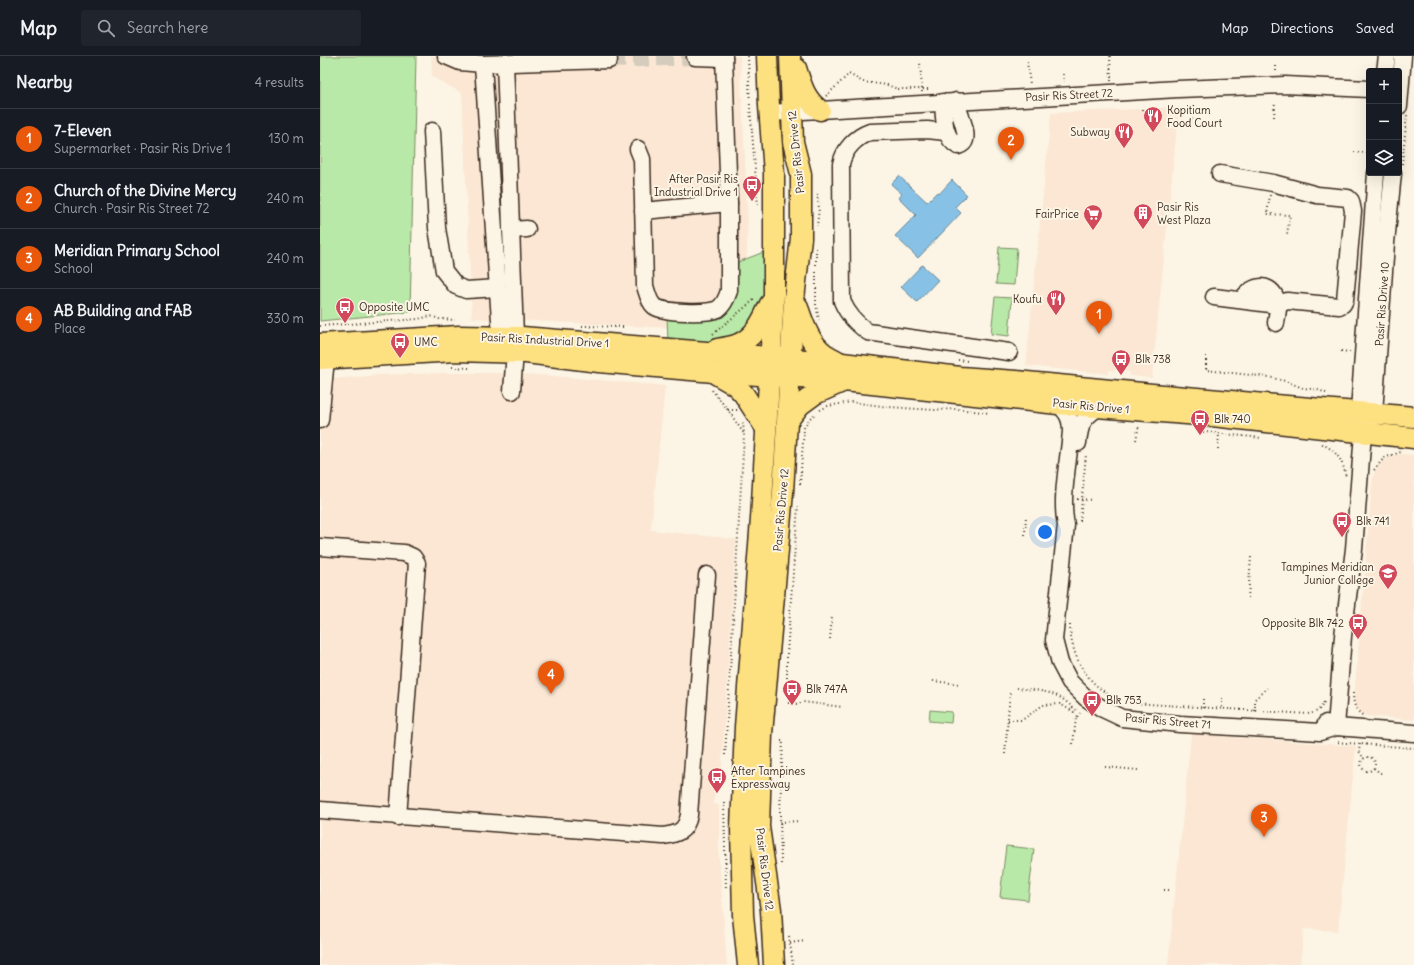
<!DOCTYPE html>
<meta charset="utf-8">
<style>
:root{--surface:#171b24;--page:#20242c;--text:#f1f3f6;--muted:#9ea1a6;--line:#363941;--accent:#ea580c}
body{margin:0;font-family:Delius,sans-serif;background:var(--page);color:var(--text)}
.controls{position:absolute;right:12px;top:12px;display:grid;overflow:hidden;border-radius:4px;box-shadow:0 4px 16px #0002}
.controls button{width:36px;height:36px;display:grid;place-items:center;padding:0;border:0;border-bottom:1px solid var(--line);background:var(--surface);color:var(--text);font:20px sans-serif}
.you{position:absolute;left:725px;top:476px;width:14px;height:14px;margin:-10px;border:3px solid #fff;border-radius:50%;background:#1a73e8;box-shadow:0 0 0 6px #1a73e833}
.badge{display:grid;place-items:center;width:26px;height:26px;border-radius:50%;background:var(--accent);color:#fff;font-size:13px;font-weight:700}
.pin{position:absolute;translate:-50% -33px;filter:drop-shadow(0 1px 2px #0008)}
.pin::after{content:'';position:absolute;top:21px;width:14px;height:12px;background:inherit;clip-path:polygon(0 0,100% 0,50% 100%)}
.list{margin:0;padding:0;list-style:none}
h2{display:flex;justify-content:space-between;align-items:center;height:52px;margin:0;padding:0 16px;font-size:17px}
h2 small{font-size:13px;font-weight:400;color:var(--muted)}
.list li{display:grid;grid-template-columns:26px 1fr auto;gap:12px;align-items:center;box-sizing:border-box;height:60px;padding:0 16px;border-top:1px solid var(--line)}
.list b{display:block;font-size:15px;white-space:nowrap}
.list p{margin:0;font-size:13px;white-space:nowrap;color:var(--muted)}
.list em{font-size:13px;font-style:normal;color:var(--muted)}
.icon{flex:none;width:22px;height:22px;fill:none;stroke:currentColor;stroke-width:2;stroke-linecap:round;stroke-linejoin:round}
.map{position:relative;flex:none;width:1094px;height:909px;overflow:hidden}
header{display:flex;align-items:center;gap:24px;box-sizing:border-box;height:56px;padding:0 20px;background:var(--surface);border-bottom:1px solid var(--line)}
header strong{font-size:19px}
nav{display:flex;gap:22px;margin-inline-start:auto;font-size:14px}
.search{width:280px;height:36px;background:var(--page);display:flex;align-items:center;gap:10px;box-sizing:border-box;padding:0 14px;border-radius:4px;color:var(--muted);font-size:15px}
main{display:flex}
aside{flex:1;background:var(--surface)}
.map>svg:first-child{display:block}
.built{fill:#fbe7d4}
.green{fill:#b9e9a8;stroke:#7a8a63}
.water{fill:#87c2e6;stroke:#698596}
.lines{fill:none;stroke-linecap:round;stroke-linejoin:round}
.minor-tunnel{stroke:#d5ccbd;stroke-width:16;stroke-dasharray:16 8;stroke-linecap:butt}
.minor-casing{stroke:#3b2a1e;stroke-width:19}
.major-casing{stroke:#3b2a1e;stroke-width:23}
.path{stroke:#3b2a1e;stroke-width:2;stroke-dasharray:1 3;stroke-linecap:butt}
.minor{stroke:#fcf5e5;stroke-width:16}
.major{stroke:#fde080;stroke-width:20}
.labels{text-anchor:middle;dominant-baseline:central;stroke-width:4;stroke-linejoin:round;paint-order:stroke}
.street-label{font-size:11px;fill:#3b2a1e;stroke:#fcf5e5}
.poi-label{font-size:11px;fill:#3b2a1e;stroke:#fcf5e5;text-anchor:start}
</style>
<header>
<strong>Map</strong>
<div class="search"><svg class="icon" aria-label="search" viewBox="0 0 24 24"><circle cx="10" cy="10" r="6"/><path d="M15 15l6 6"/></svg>Search here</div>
<nav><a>Map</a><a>Directions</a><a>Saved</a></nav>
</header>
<main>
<aside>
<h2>Nearby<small>4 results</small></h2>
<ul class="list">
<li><span class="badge">1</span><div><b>7-Eleven</b><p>Supermarket · Pasir Ris Drive 1</p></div><em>130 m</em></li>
<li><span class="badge">2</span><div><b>Church of the Divine Mercy</b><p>Church · Pasir Ris Street 72</p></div><em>240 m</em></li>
<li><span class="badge">3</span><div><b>Meridian Primary School</b><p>School</p></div><em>240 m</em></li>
<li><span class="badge">4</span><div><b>AB Building and FAB</b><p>Place</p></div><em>330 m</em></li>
</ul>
</aside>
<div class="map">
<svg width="1094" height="909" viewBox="0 0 1094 909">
<rect width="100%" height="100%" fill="#fcf5e5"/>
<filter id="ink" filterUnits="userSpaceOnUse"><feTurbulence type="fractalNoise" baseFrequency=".025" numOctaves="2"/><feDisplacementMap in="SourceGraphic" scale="8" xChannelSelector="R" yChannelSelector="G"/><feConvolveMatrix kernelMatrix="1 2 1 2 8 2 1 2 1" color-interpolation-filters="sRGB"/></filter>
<g filter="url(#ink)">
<g class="built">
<path d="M111,0h309l8,164 -3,81 -34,29 -239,-12 -10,-225 -30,-16z"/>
<path d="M859,51l-27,271 -22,-2v-4l-21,-2v4l-83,-8 25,-253z"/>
<path d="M121,317h56l56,3 112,10 -14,144 85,9 -15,242 -6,1 -1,22 5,1v51l8,109h-407v-585l59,-5z"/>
<path d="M1082,398l12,1v265l-48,-4 -8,-5 -3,-6 -1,-7 18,-215 2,-10 4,-7 5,-5 9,-5z"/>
<path d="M871,678l165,12 -18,185 -34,-2 -4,36h-132z"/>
</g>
<g class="green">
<path d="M0,0h96l-6,256 -90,9z"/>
<path d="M679,191l18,1 -3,37 -18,-1z"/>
<path d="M449,194v48l-33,41 -43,5 -25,-1 -1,-29 45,-1 21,-49z"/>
<path d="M675,241l17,1 -3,38 -18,-2z"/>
<path d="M610,654l22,2 -1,11 -22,-2z"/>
<path d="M686,790l28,3 -6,51 -28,-3z"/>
</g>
<g class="water">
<path d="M579,120l28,26 10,-10 2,2 13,-14 15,15 -12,12 6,6 -43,45 -23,-22 21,-21 -17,-17 3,-4 -11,-10z"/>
<path d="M602,209l16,15 -21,22 -16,-15z"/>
</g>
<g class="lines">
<path class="minor-tunnel" d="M289,4l86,-3"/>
<defs>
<g id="minor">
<path d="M126,0l14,6 23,2 126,-4"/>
<path d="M375,1l29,1"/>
<path d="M185,6l10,274"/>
<path d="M163,8l18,272"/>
<path d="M1065,15l2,-15"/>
<path d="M623,46c1,15 0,36 15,44 3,-1 6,-2 7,-6 3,-9 -7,-29 -9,-39"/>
<path d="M1079,50l4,-50"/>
<path d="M449,57l409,-24 107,-4 84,4"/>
<path d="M112,75l5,97 7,43 12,15 10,4 32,-2"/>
<path d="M626,76l-19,-2 -57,2c-14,5 -26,17 -29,32l1,137c6,14 14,22 26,31l141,20"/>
<path d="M318,93l4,10 3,127c2,6 4,16 9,20 9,7 53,8 64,3 6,-4 9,-12 11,-18v-88l-5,-147"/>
<path d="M323,155l86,-8"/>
<path d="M191,174l16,-1"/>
<path d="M894,241l64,8 9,-4 52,5 4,-2 2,-4 8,-89 -2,-10 -3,-3 -31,-3 -44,-12 -53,-9"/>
<path d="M922,244c7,-13 26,-20 34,-2 4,7 1,17 0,25"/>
<path d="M192,335l3,-39"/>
<path d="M738,348c9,8 13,14 13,27 -2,29 -11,66 -5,94l-12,115 6,23 10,19 16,16 17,11 19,9 58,6 140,8 16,-5"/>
<path d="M0,364l6,-61"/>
<path d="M1049,367l5,-10 12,-170 7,-70"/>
<path d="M758,387c2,-20 5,-25 21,-36"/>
<path d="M0,491l84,6 9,4 4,6 -19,254"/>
<path d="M1006,667l10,4 78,6"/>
<path d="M1016,671l7,-91 11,-87 9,-116 -4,-22 17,-238"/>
<path d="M0,754l343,26c15,-2 23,-5 26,-21l18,-240"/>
</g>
<g id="major">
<path d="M476,12c5,16 9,32 24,42"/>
<path d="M477,249c6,17 12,38 28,49 5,3 11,6 16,9"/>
<path d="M0,288l139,-8 63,1 320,26 118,14 56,4 147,14 251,22"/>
<path d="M397,293c6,-1 13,-2 19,-4 19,-7 26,-24 34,-41"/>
<path d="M0,303l136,-8 70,2 73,9 115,10 130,9 214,23 154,12 202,22"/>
<path d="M396,318l19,11 8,8 22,34"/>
<path d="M468,364l12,-15 15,-11 27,-12"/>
<path d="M428,909l-5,-50 -2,-87 4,-101 16,-208 13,-224v-122l-5,-67 -2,-50"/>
<path d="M454,909l-3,-55 -12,-83 3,-93 21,-242 11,-193 7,-61v-64l-8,-32 -3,-86"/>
</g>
</defs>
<use href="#minor" class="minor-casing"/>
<use href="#major" class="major-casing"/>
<g class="path">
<path d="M428,0l2,51 8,99"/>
<path d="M790,0l1,25"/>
<path d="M707,6l3,22"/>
<path d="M956,10v7"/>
<path d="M743,18l1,8"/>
<path d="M602,36v-3h8"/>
<path d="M506,40l23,-22 14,8 24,3 11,4h24l-2,-27"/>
<path d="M852,52v4"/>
<path d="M822,53v4"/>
<path d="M954,61l1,-15"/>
<path d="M871,67l2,-17"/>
<path d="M1034,96l15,1"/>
<path d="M1082,108l5,-49"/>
<path d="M497,138l2,14 -2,18"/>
<path d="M950,139l-3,19 23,1 -3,19"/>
<path d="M496,192v57l3,15"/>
<path d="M0,270l98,-7 13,-3 8,3 16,1"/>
<path d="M262,270l44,1"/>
<path d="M393,278l42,-35"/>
<path d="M1021,295l9,1"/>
<path d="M886,300v14l62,7 17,4 18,7 16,2 9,4"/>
<path d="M638,304l10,1"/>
<path d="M132,311l17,1"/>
<path d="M392,334l16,20 16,24"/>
<path d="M408,354h9"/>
<path d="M500,354l8,-4 23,-4 38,5 46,3 22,-1 33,4"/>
<path d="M875,375l67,7"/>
<path d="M816,384l3,-15"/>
<path d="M1002,388c15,7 21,17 24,33"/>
<path d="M898,393l1,-15"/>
<path d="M1054,414l10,-12 17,-6"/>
<path d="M480,428l4,-56 6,-10 5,-4"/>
<path d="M757,443l15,1"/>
<path d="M760,465l6,-67"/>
<path d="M705,479l1,-20"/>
<path d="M928,542l3,-41"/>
<path d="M750,569c0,27 15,57 40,70 7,4 16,6 24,8l173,11c8,-1 13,-3 17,-12"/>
<path d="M510,583l2,-22"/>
<path d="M613,625l26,3"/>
<path d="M697,632c14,2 31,2 44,10 5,3 10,8 15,12"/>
<path d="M467,634v-37l11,-147"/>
<path d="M1033,637c0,10 2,18 11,23"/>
<path d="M902,642v11"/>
<path d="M468,647l10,1 5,-2 40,5"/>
<path d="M883,652v-10"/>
<path d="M935,655v-12l12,-11"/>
<path d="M688,664h14l21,-15 17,-1 14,8 2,-2"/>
<path d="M1014,686l80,6"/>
<path d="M753,688l3,-26 4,-5"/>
<path d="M1040,688l-1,7 5,8"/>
<path d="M685,698l5,-61"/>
<path d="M405,699l19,-320 -1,-14"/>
<circle cx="1048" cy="708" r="7"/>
<path d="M785,711l33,3"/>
<path d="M1054,712l6,5h3"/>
<path d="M404,746l2,88"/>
<path d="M460,766l20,-1"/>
<path d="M461,808l-1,-53 3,-70h-2"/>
<path d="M844,834h7"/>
<path d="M469,880l4,29"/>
<path d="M470,887l15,-2"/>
</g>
<use href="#minor" class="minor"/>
<use href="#major" class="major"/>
</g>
</g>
<defs>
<symbol id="restaurant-pin" viewBox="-11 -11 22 30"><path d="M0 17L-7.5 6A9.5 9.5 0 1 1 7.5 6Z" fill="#d1495b" stroke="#fcf5e5"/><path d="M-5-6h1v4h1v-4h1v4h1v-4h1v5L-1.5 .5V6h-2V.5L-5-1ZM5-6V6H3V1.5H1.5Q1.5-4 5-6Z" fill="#fff"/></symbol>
<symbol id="bus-pin" viewBox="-11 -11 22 30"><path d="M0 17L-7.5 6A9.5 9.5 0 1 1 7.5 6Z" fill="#d1495b" stroke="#fcf5e5"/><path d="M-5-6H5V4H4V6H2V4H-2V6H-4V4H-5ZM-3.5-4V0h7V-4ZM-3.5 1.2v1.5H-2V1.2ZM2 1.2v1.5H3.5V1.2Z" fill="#fff"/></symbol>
<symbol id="building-pin" viewBox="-11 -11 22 30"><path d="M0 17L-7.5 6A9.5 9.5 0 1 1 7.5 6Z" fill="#d1495b" stroke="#fcf5e5"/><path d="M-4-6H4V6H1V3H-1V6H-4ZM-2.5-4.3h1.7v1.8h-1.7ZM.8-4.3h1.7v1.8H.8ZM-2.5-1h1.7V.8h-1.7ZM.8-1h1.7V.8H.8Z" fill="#fff"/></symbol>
<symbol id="supermarket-pin" viewBox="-11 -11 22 30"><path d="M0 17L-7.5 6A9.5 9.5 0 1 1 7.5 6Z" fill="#d1495b" stroke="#fcf5e5"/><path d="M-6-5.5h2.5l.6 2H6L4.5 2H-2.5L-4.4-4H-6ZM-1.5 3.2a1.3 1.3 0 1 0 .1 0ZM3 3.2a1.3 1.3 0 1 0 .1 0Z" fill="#fff"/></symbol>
<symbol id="university-pin" viewBox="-11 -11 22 30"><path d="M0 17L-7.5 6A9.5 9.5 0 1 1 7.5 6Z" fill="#d1495b" stroke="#fcf5e5"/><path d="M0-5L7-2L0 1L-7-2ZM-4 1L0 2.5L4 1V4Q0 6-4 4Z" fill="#fff"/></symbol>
</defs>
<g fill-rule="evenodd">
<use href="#restaurant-pin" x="822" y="49" width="22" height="30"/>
<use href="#restaurant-pin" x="793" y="65" width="22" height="30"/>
<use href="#bus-pin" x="421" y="118" width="22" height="30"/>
<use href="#building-pin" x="812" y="146" width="22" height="30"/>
<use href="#supermarket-pin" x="762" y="147" width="22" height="30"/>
<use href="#restaurant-pin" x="725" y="232" width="22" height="30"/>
<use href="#bus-pin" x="14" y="240" width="22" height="30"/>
<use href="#bus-pin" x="69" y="275" width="22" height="30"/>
<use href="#bus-pin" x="790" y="292" width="22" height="30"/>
<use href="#bus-pin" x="869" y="352" width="22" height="30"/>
<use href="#bus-pin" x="1011" y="454" width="22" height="30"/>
<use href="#university-pin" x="1057" y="506" width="22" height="30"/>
<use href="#bus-pin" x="1027" y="556" width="22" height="30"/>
<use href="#bus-pin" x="461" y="622" width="22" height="30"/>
<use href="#bus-pin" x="761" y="633" width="22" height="30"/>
<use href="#bus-pin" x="386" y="710" width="22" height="30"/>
</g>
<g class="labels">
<g class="street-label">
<text transform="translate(749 39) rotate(-3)">Pasir Ris Street 72</text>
<text transform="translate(476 96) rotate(-96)">Pasir Ris Drive 12</text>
<text transform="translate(1062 248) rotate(-86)">Pasir Ris Drive 10</text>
<text transform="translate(225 284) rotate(3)">Pasir Ris Industrial Drive 1</text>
<text transform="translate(771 350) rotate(5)">Pasir Ris Drive 1</text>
<text transform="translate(461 454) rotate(-85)">Pasir Ris Drive 12</text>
<text transform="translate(848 665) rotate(5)">Pasir Ris Street 71</text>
<text transform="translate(445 813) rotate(83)">Pasir Ris Drive 12</text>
</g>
<g class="poi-label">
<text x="847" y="54">Kopitiam<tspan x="847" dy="13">Food Court</tspan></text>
<text x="790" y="76" text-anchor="end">Subway</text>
<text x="418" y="123" text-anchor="end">After Pasir Ris<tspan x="418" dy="13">Industrial Drive 1</tspan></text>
<text x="837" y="151">Pasir Ris<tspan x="837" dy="13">West Plaza</tspan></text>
<text x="759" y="158" text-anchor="end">FairPrice</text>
<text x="722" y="243" text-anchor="end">Koufu</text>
<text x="39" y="251">Opposite UMC</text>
<text x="94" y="286">UMC</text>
<text x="815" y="303">Blk 738</text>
<text x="894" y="363">Blk 740</text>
<text x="1036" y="465">Blk 741</text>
<text x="1054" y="511" text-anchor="end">Tampines Meridian<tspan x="1054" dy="13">Junior College</tspan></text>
<text x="1024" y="567" text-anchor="end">Opposite Blk 742</text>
<text x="486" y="633">Blk 747A</text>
<text x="786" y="644">Blk 753</text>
<text x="411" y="715">After Tampines<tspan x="411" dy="13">Expressway</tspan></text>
</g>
</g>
</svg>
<div class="controls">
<button>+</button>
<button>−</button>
<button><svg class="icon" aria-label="layers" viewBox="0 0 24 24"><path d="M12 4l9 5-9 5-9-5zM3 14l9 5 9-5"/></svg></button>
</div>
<div class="you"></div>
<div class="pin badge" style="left:779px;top:278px">1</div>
<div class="pin badge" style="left:691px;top:104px">2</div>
<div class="pin badge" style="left:944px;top:781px">3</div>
<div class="pin badge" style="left:231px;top:638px">4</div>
</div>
</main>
